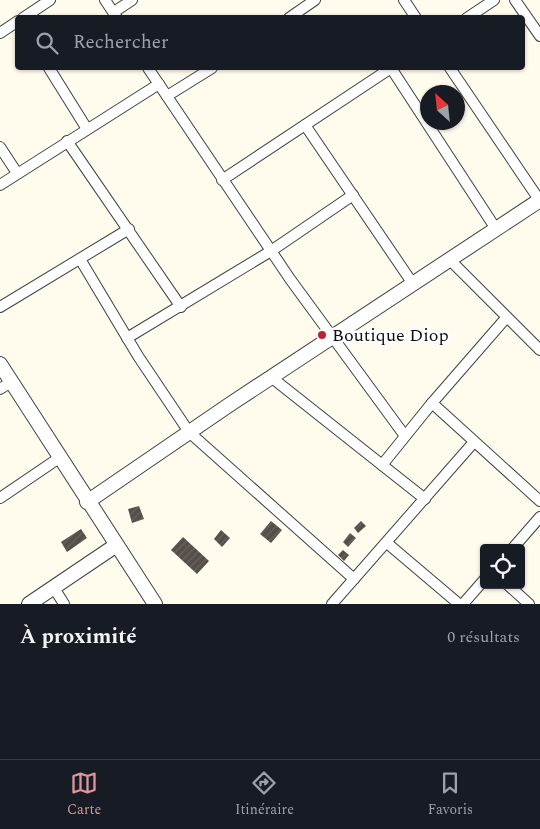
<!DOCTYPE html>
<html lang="fr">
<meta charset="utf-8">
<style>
:root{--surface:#171b24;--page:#20242c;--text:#f1f3f6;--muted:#9ea1a6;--line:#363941;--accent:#da969b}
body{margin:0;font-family:Spectral,serif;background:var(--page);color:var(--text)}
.controls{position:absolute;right:15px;bottom:15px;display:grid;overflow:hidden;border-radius:5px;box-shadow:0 1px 4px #0004}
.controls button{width:45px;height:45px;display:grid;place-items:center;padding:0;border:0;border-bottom:1px solid var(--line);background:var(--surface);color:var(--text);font:25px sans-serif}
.compass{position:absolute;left:420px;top:85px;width:45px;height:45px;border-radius:50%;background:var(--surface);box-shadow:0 1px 4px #0004;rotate:333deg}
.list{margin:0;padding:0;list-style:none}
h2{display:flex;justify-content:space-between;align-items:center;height:65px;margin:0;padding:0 20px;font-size:21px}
h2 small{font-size:16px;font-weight:400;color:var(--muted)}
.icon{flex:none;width:28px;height:28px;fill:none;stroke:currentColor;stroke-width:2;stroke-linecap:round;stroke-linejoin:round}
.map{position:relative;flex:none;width:540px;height:604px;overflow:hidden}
.search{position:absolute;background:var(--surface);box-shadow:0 1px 4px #0004;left:15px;right:15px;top:15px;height:55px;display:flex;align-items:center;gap:12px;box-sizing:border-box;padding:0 18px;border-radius:5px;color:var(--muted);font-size:19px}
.sheet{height:155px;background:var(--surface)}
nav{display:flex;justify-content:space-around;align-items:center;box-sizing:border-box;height:70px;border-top:1px solid var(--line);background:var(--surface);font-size:14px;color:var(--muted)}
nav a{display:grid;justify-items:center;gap:2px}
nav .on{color:var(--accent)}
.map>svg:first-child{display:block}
.building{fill:url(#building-hatch)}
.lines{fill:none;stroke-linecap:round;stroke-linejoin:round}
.minor-casing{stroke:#404040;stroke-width:12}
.tertiary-casing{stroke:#404040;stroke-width:16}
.minor{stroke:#fff;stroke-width:10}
.tertiary{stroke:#fff;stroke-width:14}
.poi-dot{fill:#bd242c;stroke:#fff;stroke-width:2}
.labels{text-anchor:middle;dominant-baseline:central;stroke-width:5;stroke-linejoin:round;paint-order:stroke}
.poi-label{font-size:18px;fill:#0d0d0d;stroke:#fff;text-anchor:start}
</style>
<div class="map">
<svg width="540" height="604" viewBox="0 0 540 604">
<defs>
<pattern id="building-hatch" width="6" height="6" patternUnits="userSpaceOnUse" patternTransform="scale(1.25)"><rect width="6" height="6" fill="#564e49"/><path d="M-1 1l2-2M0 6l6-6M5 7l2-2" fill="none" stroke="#69635f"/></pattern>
</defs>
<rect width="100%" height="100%" fill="#fffbed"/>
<g class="building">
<path d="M139,506l5,13 -12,4 -4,-14z"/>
<path d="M271,521l11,9 -11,13 -11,-9z"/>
<path d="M361,521l5,5 -8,7 -4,-5z"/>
<path d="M81,529l6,9 -20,14 -6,-10z"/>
<path d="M221,530l9,8 -8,9 -8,-8z"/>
<path d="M350,533l6,5 -8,9 -5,-5z"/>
<path d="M183,537l26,24 -12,13 -26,-24z"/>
<path d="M343,550l6,5 -5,6 -6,-6z"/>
</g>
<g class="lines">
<defs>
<g id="minor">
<path d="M105,0l12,18"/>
<path d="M404,0l12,18"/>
<path d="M515,0l25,36"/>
<path d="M114,12l18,-12"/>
<path d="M23,18l27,-18"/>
<path d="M289,18l26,-18"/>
<path d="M467,18l27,-18"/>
<path d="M0,33l18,-12"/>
<path d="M49,68l38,61"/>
<path d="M148,68l142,211 115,157"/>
<path d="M391,68l105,161"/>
<path d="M450,68l90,133"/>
<path d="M167,96l45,-28"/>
<path d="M305,125l108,159"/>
<path d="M67,141l114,166"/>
<path d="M0,147l17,26"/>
<path d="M222,180l169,-112"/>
<path d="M0,185l159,-101"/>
<path d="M80,259l58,97 51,76 165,147"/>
<path d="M450,260l90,90"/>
<path d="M0,307l129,-78"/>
<path d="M127,338l144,-87 82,-56"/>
<path d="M271,377l154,122"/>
<path d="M0,389l11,-7"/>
<path d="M432,403l108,98"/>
<path d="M382,465l50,-62 74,-85"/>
<path d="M0,498l59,-40"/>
<path d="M387,543l72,61"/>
<path d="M513,548l27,-31"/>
<path d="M508,585l21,19"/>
<path d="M54,588l10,16"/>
<path d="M332,604l142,-162"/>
<path d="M463,604l21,-24"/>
</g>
<g id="tertiary">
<path d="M0,364l155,240"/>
<path d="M87,502l142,-97 311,-205"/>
<path d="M29,604l86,-58"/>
</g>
</defs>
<use href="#minor" class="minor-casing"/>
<use href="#tertiary" class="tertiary-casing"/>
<use href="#minor" class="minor"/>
<use href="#tertiary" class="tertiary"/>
</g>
<circle class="poi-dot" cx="322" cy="335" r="5"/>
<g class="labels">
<g class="poi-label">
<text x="332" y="335">Boutique Diop</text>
</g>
</g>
</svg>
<div class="controls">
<button><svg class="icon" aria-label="locate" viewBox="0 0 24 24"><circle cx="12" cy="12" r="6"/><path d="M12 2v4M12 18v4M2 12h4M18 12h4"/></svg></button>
</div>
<svg class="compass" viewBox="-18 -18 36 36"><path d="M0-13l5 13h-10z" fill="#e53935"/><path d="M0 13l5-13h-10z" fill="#9ea1a6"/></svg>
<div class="search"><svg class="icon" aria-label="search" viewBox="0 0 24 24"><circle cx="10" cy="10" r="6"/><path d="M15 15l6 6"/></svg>Rechercher</div>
</div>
<section class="sheet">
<h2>À proximité<small>0 résultats</small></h2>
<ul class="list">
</ul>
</section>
<nav>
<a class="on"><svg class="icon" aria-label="map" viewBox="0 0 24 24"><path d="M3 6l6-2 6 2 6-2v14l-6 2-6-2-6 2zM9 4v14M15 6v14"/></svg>Carte</a>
<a><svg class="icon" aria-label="directions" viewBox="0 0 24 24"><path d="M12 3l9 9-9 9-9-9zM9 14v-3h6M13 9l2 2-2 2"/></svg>Itinéraire</a>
<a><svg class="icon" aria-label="saved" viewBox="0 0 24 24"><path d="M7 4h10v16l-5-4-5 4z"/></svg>Favoris</a>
</nav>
